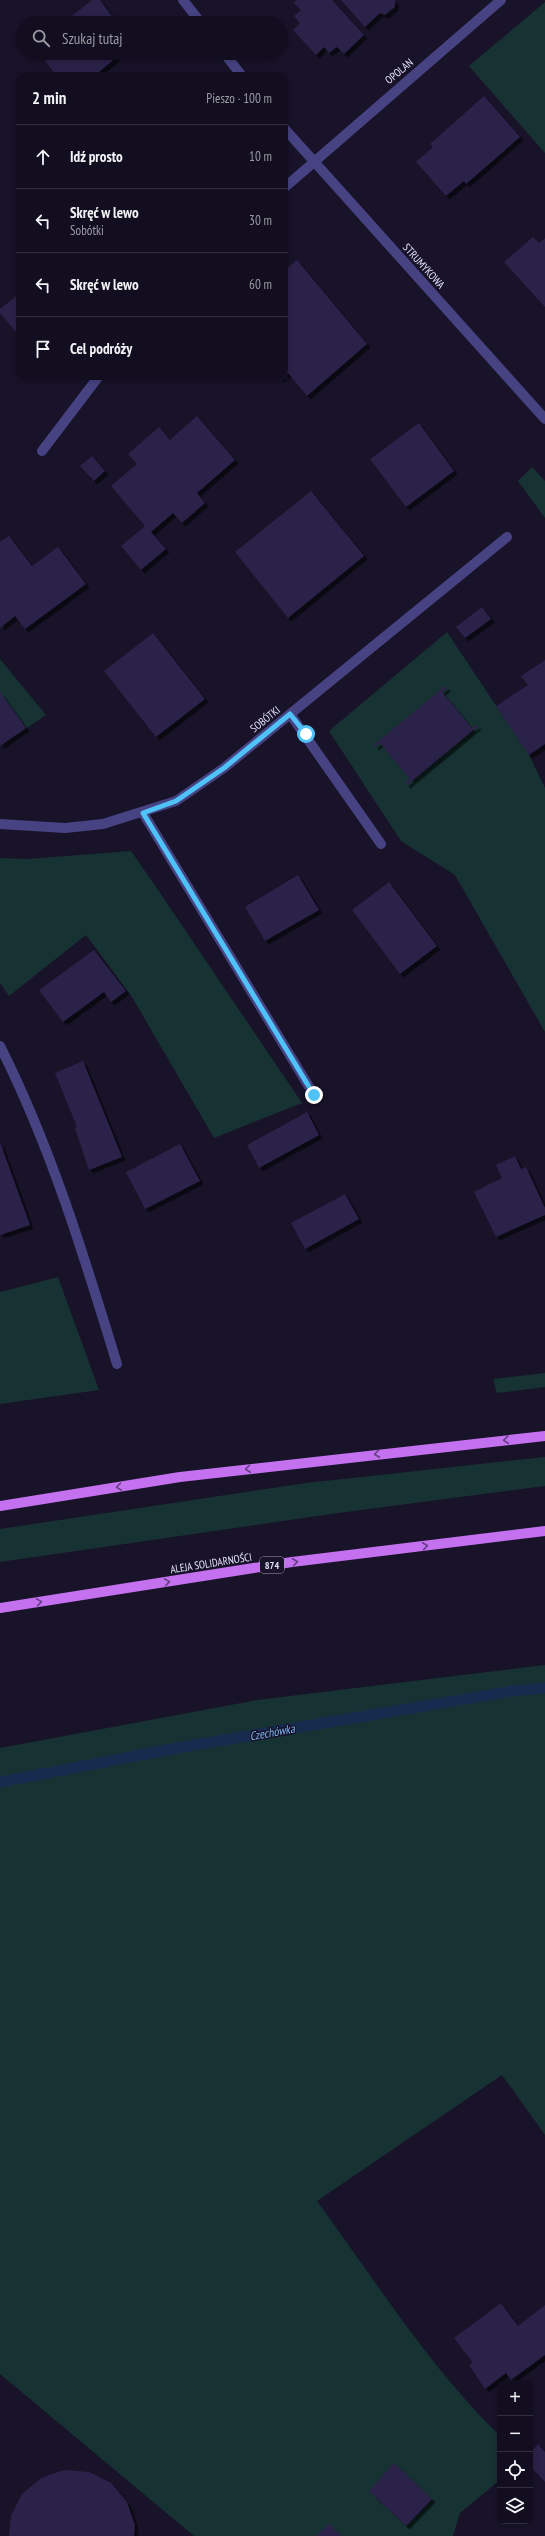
<!DOCTYPE html>
<html lang="pl">
<meta charset="utf-8">
<style>
:root{--surface:#120e1f;--page:#1f1c2c;--text:#f1f3f6;--muted:#9c9ca4;--line:#312e3d}
body{margin:0;font-family:"PT Sans Narrow",sans-serif;background:var(--page);color:var(--text)}
.controls{position:absolute;right:12px;bottom:12px;display:grid;overflow:hidden;border-radius:8px;box-shadow:0 2px 6px #0003}
.controls button{width:36px;height:36px;display:grid;place-items:center;padding:0;border:0;border-bottom:1px solid var(--line);background:var(--surface);color:var(--text);font:20px sans-serif}
.stop{position:absolute;width:12px;height:12px;margin:-9px;border:3px solid #4fc3f7;border-radius:50%;background:#fff}
.stop.end{background:#4fc3f7;border-color:#fff;box-shadow:0 1px 4px #0008}
.list{margin:0;padding:0;list-style:none}
h2{display:flex;justify-content:space-between;align-items:center;height:52px;margin:0;padding:0 16px;font-size:17px}
h2 small{font-size:13px;font-weight:400;color:var(--muted)}
.list li{display:grid;grid-template-columns:26px 1fr auto;gap:12px;align-items:center;box-sizing:border-box;height:64px;padding:0 16px;border-top:1px solid var(--line)}
.list b{display:block;font-size:15px;white-space:nowrap}
.list p{margin:0;font-size:13px;white-space:nowrap;color:var(--muted)}
.list em{font-size:13px;font-style:normal;color:var(--muted)}
.icon{flex:none;width:22px;height:22px;fill:none;stroke:currentColor;stroke-width:2;stroke-linecap:round;stroke-linejoin:round}
.map{position:relative;flex:none;width:545px;height:2536px;overflow:hidden}
.search{position:absolute;background:var(--surface);box-shadow:0 2px 6px #0003;left:16px;top:16px;width:272px;height:44px;display:flex;align-items:center;gap:10px;box-sizing:border-box;padding:0 14px;border-radius:22px;color:var(--muted);font-size:15px}
.panel{position:absolute;background:var(--surface);box-shadow:0 2px 6px #0003;left:16px;top:72px;width:272px;height:308px;border-radius:12px}
.map>svg:first-child{display:block}
.green{fill:#173232}
.lines{fill:none;stroke-linecap:round;stroke-linejoin:round}
.stream{stroke:#172b4e;stroke-width:11}
.building{fill:#2a2148;filter:url(#shadow)}
.lane{stroke:#474383;stroke-width:10}
.street{stroke:#474383;stroke-width:10}
.primary{stroke:#c471f0;stroke-width:10}
.oneway{stroke:#653d83}
.route{stroke:#4fc3f7;stroke-width:5}
.labels{text-anchor:middle;dominant-baseline:central;stroke-width:3;stroke-linejoin:round;paint-order:stroke}
.shield{fill:#181329;stroke:#a6a2bd;stroke-width:1}
.shield-label{font-size:10px;font-weight:bold;fill:#e3dffc}
.street-label{font-size:11px;fill:#e3dffc;stroke:#181329}
.water-label{font-size:12px;font-style:italic;fill:#77b6f1;stroke:#181329}
</style>
<div class="map">
<svg width="545" height="2536" viewBox="0 0 545 2536">
<defs>
<filter id="shadow"><feDropShadow dx="3.5" dy="3.5" stdDeviation="0" flood-color="#0009"/></filter>
</defs>
<rect width="100%" height="100%" fill="#181329"/>
<g class="green">
<path d="M545,2v151l-76,-87z"/>
<path d="M532,467l13,14v37l-27,-37z"/>
<path d="M447,632l82,123 16,33v244l-90,-157 -54,-34 -72,-110z"/>
<path d="M0,659l46,56 -46,31z"/>
<path d="M131,851l23,33 148,219 -88,35 -82,-141 -46,-62 -77,61 -9,-13v-125l27,1z"/>
<path d="M58,1277l41,113 -99,14v-112z"/>
<path d="M545,1373v14l-48,6 -4,-14z"/>
<path d="M545,1457v29l-214,28 -331,48v-33l306,-46z"/>
<path d="M545,1665v470l-43,-60 -185,126c58,79 112,166 183,235v44l-40,33 -7,23h-259l-194,-162v-626l257,-48z"/>
</g>
<g class="lines">
<path class="stream" d="M0,1782l177,-34 336,-57 32,-3"/>
</g>
<g class="building">
<path d="M92,0h8l17,23h-54z"/>
<path d="M297,0h35l32,35 -20,19 -7,-7 -8,6 -5,-6 -8,8 -23,-25 7,-7 -6,-7 7,-6 -7,-7z"/>
<path d="M341,0h54v7l-10,8 -5,-2 -15,14z"/>
<path d="M39,53h83l-28,23h-11l-3,-3 -4,3h-19z"/>
<path d="M484,96l36,41 -54,47 -2,-3 -18,15 -30,-34 17,-15 -3,-3z"/>
<path d="M533,237l6,6 6,-5v69l-41,-45z"/>
<path d="M297,260l70,84 -60,52 -19,-23 -7,6 -2,-3h5v-105z"/>
<path d="M20,293v44l-20,-24v-4z"/>
<path d="M197,416l38,44 -38,33 8,10 -23,20 -9,-10 -22,19 15,17 -25,21 -20,-24 24,-20 -34,-40 26,-22 -9,-10 31,-27 11,13z"/>
<path d="M419,423l35,48 -48,36 -36,-48z"/>
<path d="M92,456l13,15 -11,10 -14,-15z"/>
<path d="M311,491l53,65 -76,62 -53,-66z"/>
<path d="M9,536l23,30 26,-19 28,37 -61,45 -10,-13 -15,12v-86z"/>
<path d="M482,607l9,12 -26,19 -9,-11z"/>
<path d="M153,633l52,66 -49,38 -52,-66z"/>
<path d="M545,660v84l-16,11 -33,-49 32,-21 -7,-9z"/>
<path d="M445,686l2,2 -5,4 30,36 4,-3 2,1 -71,59 -2,-2 5,-4 -30,-36 -5,4 -1,-2z"/>
<path d="M0,692l26,36 -26,18z"/>
<path d="M298,875l21,35 -54,31 -20,-34z"/>
<path d="M389,882l48,64 -37,28 -48,-64z"/>
<path d="M94,950l32,41 -15,11 -7,-10 -41,30 -24,-32z"/>
<path d="M83,1061l39,96 -33,13 -14,-42 2,-1 -22,-54z"/>
<path d="M307,1112l12,23 -60,33 -12,-23z"/>
<path d="M0,1142l30,83 -30,10z"/>
<path d="M180,1144l20,37 -55,28 -19,-37z"/>
<path d="M515,1156l6,13 5,-2 19,41v7l-49,22 -22,-45 28,-14 -6,-13z"/>
<path d="M345,1194l14,25 -54,30 -14,-26z"/>
<path d="M501,2303l17,23 27,-21v50l-34,25 -5,-7 -21,16 -16,-24 4,-2 -19,-25z"/>
<path d="M538,2444l7,8v30l-15,-16v-13z"/>
<path d="M394,2463l38,36 -26,27 -37,-35z"/>
<path d="M64,2470l25,2 22,11 16,19 8,23 -1,11h-125l2,-20 11,-22 19,-16z"/>
<path d="M329,2524l12,12h-25z"/>
</g>
<g class="lines">
<g class="lane">
<path d="M290,714l91,130"/>
<path d="M143,813l171,282"/>
<path d="M0,1046c51,101 84,210 117,318"/>
</g>
<g class="street">
<path d="M183,0l18,23"/>
<path d="M224,53l18,23"/>
<path d="M284,128l261,291"/>
<path d="M284,188l217,-188"/>
<path d="M42,451l57,-75"/>
<path d="M0,824l65,4 38,-4 73,-23 48,-33 283,-231"/>
</g>
<g class="primary">
<path d="M0,1506l180,-29 365,-41"/>
<path d="M0,1608l292,-46 253,-31"/>
</g>
</g>
<defs><path id="oneway-chevron" d="M-2-3.5L2.5 0L-2 3.5" fill="none" stroke-width="1.6" stroke-linecap="round" stroke-linejoin="round"/></defs>
<g class="oneway">
<use href="#oneway-chevron" transform="translate(506 1440) rotate(175)"/>
<use href="#oneway-chevron" transform="translate(377 1454) rotate(173)"/>
<use href="#oneway-chevron" transform="translate(248 1469) rotate(173)"/>
<use href="#oneway-chevron" transform="translate(119 1487) rotate(171)"/>
<use href="#oneway-chevron" transform="translate(425 1546) rotate(-8)"/>
<use href="#oneway-chevron" transform="translate(295 1562) rotate(-7)"/>
<use href="#oneway-chevron" transform="translate(167 1582) rotate(-9)"/>
<use href="#oneway-chevron" transform="translate(39 1602) rotate(-9)"/>
</g>
<g class="lines">
<path class="route" d="M306,734l-16,-20 -66,54 -48,33 -33,12 171,282"/>
</g>
<g class="labels">
<rect class="shield" x="260" y="1557" width="24" height="16" rx="3"/>
<g class="shield-label">
<text x="272" y="1565">874</text>
</g>
<g class="street-label">
<text transform="translate(399 71) rotate(-40)">OPOLAN</text>
<text transform="translate(424 266) rotate(48)">STRUMYKOWA</text>
<text transform="translate(265 719) rotate(-39)">SOBÓTKI</text>
<text transform="translate(211 1563) rotate(-9)">ALEJA SOLIDARNOŚCI</text>
</g>
<g class="water-label">
<text transform="translate(272 1732) rotate(-10)">Czechówka</text>
</g>
</g>
</svg>
<div class="controls">
<button>+</button>
<button>−</button>
<button><svg class="icon" aria-label="locate" viewBox="0 0 24 24"><circle cx="12" cy="12" r="6"/><path d="M12 2v4M12 18v4M2 12h4M18 12h4"/></svg></button>
<button><svg class="icon" aria-label="layers" viewBox="0 0 24 24"><path d="M12 4l9 5-9 5-9-5zM3 14l9 5 9-5"/></svg></button>
</div>
<div class="stop" style="left:306px;top:734px"></div>
<div class="stop end" style="left:314px;top:1095px"></div>
<div class="search"><svg class="icon" aria-label="search" viewBox="0 0 24 24"><circle cx="10" cy="10" r="6"/><path d="M15 15l6 6"/></svg>Szukaj tutaj</div>
<section class="panel">
<h2>2 min<small>Pieszo · 100 m</small></h2>
<ul class="list">
<li><svg class="icon" aria-label="ahead" viewBox="0 0 24 24"><path d="M12 20V5M6 11l6-6 6 6"/></svg><div><b>Idź prosto</b></div><em>10 m</em></li>
<li><svg class="icon" aria-label="left" viewBox="0 0 24 24"><path d="M17 20v-9H6M10 6l-5 5 5 5"/></svg><div><b>Skręć w lewo</b><p>Sobótki</p></div><em>30 m</em></li>
<li><svg class="icon" aria-label="left" viewBox="0 0 24 24"><path d="M17 20v-9H6M10 6l-5 5 5 5"/></svg><div><b>Skręć w lewo</b></div><em>60 m</em></li>
<li><svg class="icon" aria-label="arrive" viewBox="0 0 24 24"><path d="M6 21V4h12l-3 4 3 4H6"/></svg><div><b>Cel podróży</b></div></li>
</ul>
</section>
</div>
